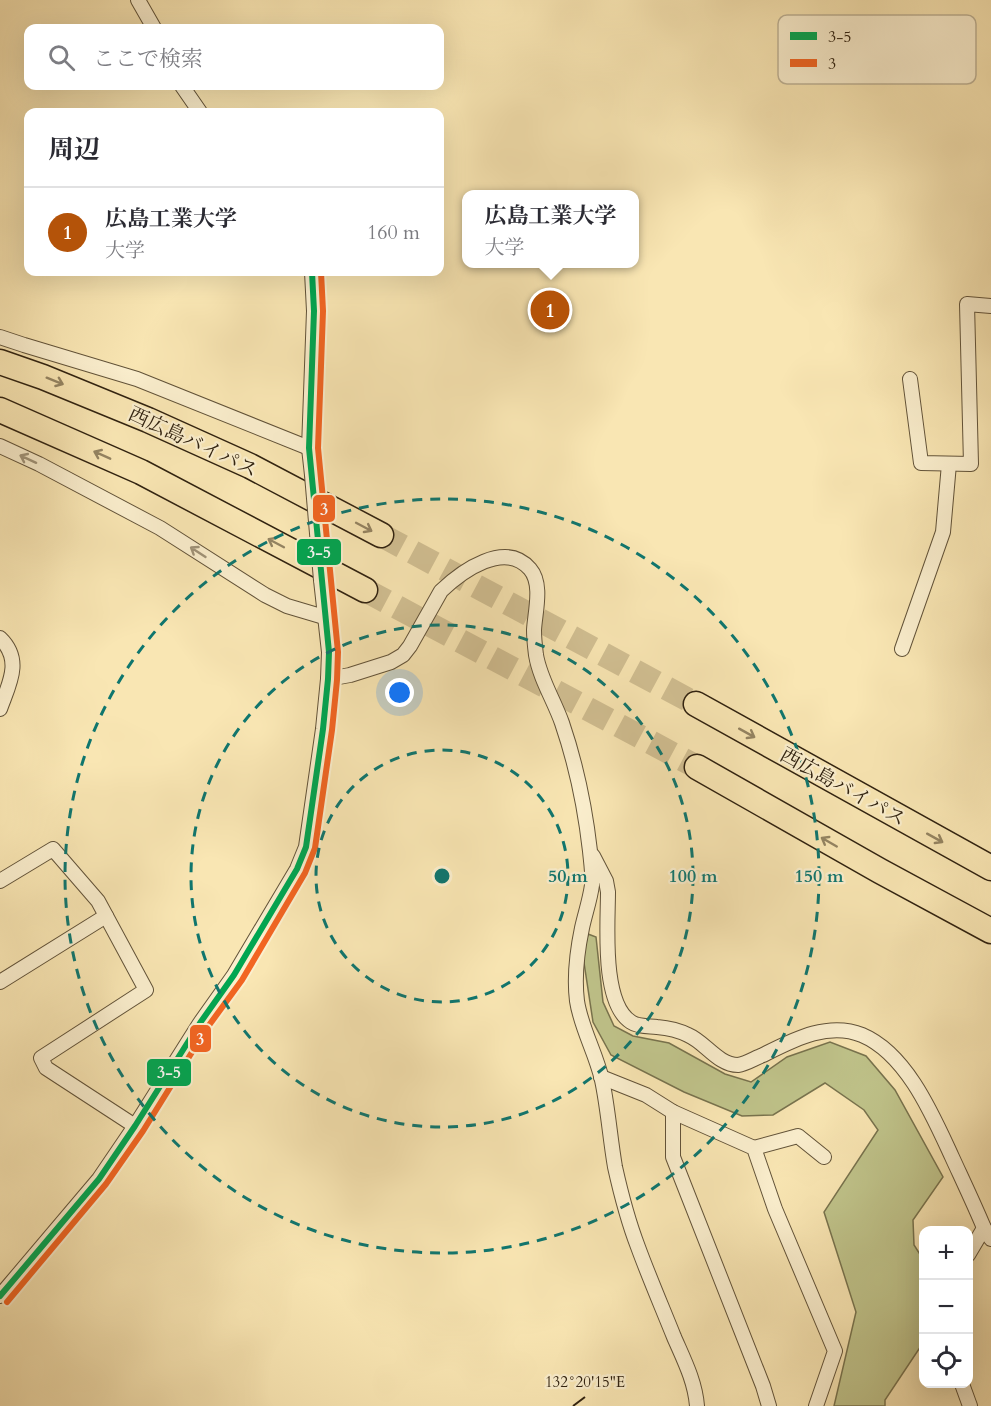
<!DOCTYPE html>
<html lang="ja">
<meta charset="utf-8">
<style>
:root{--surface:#fff;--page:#f7f7f7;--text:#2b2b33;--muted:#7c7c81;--line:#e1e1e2;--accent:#b45309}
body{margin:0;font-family:Cardo,"Noto Serif JP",serif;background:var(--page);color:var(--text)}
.controls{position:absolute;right:18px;bottom:18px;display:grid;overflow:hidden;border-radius:12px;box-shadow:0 6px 24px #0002}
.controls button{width:54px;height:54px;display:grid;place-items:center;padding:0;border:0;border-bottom:2px solid var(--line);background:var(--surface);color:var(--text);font:30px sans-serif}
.you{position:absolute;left:400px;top:693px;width:21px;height:21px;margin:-15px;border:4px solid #fff;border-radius:50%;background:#1a73e8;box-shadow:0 0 0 9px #1a73e833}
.badge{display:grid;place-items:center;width:39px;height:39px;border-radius:50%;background:var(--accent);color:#fff;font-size:20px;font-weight:700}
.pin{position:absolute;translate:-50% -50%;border:3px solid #fff;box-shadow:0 2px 6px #0006}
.popup{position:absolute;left:462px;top:190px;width:177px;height:78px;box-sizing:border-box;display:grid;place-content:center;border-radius:12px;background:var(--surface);filter:drop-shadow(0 2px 4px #0005);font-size:20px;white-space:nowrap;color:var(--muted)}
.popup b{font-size:22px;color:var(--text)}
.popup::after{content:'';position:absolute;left:50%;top:100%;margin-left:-12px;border:12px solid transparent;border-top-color:var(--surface)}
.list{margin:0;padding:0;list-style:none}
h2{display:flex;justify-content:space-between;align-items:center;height:78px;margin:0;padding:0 24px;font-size:26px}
h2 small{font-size:20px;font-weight:400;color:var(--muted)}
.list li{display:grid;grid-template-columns:39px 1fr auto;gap:18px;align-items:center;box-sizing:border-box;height:90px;padding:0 24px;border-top:2px solid var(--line)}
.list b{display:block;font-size:22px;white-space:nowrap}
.list p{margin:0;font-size:20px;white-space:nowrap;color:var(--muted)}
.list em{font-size:20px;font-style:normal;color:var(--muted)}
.icon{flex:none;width:33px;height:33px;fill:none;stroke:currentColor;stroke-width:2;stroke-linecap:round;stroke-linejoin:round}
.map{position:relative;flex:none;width:991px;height:1406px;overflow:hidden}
.search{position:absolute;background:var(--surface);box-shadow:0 6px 24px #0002;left:24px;top:24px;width:420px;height:66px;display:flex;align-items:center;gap:15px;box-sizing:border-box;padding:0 21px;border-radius:12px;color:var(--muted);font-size:22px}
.panel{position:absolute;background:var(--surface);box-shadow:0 6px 24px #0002;left:24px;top:108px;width:420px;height:168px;border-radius:12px}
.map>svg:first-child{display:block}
.green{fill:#c0c48b;stroke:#78734e;stroke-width:1.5}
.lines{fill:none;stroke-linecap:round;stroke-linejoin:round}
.motorway-tunnel{stroke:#d1bf92;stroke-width:24;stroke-dasharray:24 12;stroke-linecap:butt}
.minor-casing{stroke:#625339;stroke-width:16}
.motorway-casing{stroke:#302210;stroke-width:27}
.minor{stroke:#fbefce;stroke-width:14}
.motorway{stroke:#f9e6b3;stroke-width:24}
.minor-bridge-casing{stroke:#625339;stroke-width:16;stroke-linecap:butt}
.minor-bridge{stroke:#fbefce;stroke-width:14}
.bus-1-casing{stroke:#fbefce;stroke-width:10}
.bus-2-casing{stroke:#fbefce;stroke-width:10}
.bus-1{stroke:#00a651;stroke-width:6}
.bus-2{stroke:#f26522;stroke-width:6}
.oneway{stroke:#948462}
.oneway2{stroke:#a09378}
.ticks{fill:none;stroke:#302210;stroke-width:2}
.ring{fill:none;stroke:#0f766e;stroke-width:3;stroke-dasharray:10 8}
.labels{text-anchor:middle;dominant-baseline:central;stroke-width:4.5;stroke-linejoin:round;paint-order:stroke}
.street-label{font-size:20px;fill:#302210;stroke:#fbefce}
.key{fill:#fbefce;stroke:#beb295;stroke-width:1.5}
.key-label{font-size:16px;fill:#302210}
.ticks-label{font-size:15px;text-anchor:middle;fill:#302210;stroke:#fbefce;stroke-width:4.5;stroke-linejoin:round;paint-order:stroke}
.centre{fill:#0f766e;stroke:#fbefce;stroke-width:3}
.ring-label{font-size:18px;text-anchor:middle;font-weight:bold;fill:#0f766e;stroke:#fbefce;stroke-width:4.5;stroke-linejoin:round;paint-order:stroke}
.line-badge{stroke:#fbefce;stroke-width:2}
.badge-label{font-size:16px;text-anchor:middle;font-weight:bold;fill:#fff}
</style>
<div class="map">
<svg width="991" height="1406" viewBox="0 0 991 1406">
<rect width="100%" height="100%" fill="#f9e6b3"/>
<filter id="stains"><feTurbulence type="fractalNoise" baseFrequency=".00333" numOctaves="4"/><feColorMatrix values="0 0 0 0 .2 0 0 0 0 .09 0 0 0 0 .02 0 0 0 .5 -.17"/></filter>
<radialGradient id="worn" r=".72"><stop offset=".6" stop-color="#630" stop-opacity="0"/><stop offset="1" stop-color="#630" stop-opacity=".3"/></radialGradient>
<path class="green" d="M588,934l8,3 7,65 11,24 19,10 36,7 56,31 26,8 36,-25 43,-15 36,14 29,34 48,87 -30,43 1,25 9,14v84l-38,57v6h-51l22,-94 -32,-100 54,-82 -14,-20 -39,-27 -52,32 -31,1 -58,-24 -73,-37 -18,-33 -10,-66z"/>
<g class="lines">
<g class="motorway-tunnel">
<path d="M381,535l315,169"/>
<path d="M365,590l332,177"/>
</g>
<defs>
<g id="minor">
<path d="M138,0l16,28"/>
<path d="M182,86l18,26"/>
<path d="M0,337l24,8 113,34 172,69"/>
<path d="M910,379l11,84 50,1 -4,-160 24,2"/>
<path d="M0,446l39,18 121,64 105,67 22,11 37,11"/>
<path d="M312,475l-3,-27 5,-137 -2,-39"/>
<path d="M0,638c23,22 9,46 0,71"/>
<path d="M902,649l41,-117 6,-68"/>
<path d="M328,679l22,-4 41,-13 12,-7 7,-9 31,-55c21,-20 64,-51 89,-22 13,15 5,43 4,61 0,8 1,17 2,25 4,24 18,45 26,68 14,41 23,84 28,128 1,11 3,23 2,34 -2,15 -7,29 -10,43 -5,24 -8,49 -5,73 4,27 19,52 25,79 6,28 8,58 13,87 6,27 13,54 23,80 11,30 24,60 36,90 10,23 21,44 23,69"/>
<path d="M593,856l13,25 2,11c0,31 -7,111 23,130 7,5 18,4 26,5 11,1 21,3 31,8 17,7 30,30 50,30 8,-1 17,-7 25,-10 30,-15 65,-34 99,-20 45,19 71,81 90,122 11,24 22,47 32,71l7,11"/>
<path d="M0,881l53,-32 45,52 48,89 -105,68 5,10 89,58"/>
<path d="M0,982l106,-66"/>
<path d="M601,1077l45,18 27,17 81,36 21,61 60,142 -19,55"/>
<path d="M673,1112v45l90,229 6,20"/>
<path d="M754,1148l44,-12 26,21"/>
<path d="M968,1255l16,-27"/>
<path d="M0,1296l99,-117 36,-53 65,-103 34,-48 63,-106 9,-22 17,-118 5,-50 1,-27 -8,-72"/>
<path d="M962,1384l8,22"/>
</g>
<g id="motorway">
<path d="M0,362l43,15 105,43 102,46 131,69"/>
<path d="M0,410l141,62 224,118"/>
<path d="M696,704l295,164"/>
<path d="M697,767l183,104 111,60"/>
</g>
</defs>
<use href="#minor" class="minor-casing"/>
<use href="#motorway" class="motorway-casing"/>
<use href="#minor" class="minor"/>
<use href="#motorway" class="motorway"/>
<defs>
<path id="minor-bridge" d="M312,475l9,105"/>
</defs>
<use href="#minor-bridge" class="minor-bridge-casing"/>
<use href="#minor-bridge" class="minor-bridge"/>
<defs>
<path id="bus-1" d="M0,1296l99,-117 36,-53 65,-103 34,-48 63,-106 9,-22 17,-118 5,-50 1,-27 -20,-204 5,-137 -2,-39"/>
<path id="bus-2" d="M7,1302l99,-118 37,-53 64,-103 35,-48 63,-107 10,-25 17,-118 5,-50 1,-28 -20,-204 5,-137 -2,-39"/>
</defs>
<use href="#bus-1" class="bus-1-casing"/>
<use href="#bus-2" class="bus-2-casing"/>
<use href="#bus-1" class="bus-1"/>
<use href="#bus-2" class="bus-2"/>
</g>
<defs><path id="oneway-shaft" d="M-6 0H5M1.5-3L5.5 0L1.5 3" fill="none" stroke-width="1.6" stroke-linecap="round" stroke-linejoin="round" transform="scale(1.5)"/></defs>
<g class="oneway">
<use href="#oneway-shaft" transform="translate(55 381) rotate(22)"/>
<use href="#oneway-shaft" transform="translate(102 455) rotate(-156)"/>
<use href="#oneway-shaft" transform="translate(364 527) rotate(28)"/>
<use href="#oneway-shaft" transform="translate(276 543) rotate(-152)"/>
<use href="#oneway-shaft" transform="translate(747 733) rotate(29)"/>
<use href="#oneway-shaft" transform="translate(935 838) rotate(29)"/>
<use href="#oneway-shaft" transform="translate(829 842) rotate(-150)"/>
</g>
<g class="oneway2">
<use href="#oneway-shaft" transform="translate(28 459) rotate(-155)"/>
<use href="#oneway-shaft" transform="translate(198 552) rotate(-147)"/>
</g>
<path class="ticks" d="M573,1406l12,-9"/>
<g class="ring">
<circle cx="442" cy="876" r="126"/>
<circle cx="442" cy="876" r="251"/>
<circle cx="442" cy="876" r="377"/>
</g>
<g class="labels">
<g class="street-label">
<text transform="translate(193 442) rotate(25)">西広島バイパス</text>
<text transform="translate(843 787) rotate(29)">西広島バイパス</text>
</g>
</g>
<rect x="778" y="15" width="198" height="69" rx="9" class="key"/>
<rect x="790" y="32" width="27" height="8" fill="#00a651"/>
<rect x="790" y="59" width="27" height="8" fill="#f26522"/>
<g class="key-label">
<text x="828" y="42">3-5</text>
<text x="828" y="69">3</text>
</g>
<g class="ticks-label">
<text x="585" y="1387">132°20'15"E</text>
</g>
<circle cx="442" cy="876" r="9" class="centre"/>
<g class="ring-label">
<text x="568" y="882">50 m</text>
<text x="693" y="882">100 m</text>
<text x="819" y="882">150 m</text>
</g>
<g class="line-badge">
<rect x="312" y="494" width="24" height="29" rx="6" fill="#f26522"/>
<rect x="296" y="538" width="46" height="28" rx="6" fill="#00a651"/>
<rect x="189" y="1024" width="23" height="29" rx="6" fill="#f26522"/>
<rect x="146" y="1058" width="46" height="29" rx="6" fill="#00a651"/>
</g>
<g class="badge-label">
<text x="324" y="515">3</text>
<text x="319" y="558">3-5</text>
<text x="200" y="1045">3</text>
<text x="169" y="1078">3-5</text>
</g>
<rect width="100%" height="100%" filter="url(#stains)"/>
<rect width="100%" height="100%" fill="url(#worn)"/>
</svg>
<div class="controls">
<button>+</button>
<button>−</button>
<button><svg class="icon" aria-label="locate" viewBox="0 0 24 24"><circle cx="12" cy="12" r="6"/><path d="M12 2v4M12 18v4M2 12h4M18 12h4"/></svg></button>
</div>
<div class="you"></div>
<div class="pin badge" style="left:550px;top:310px">1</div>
<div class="popup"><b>広島工業大学</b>大学</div>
<div class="search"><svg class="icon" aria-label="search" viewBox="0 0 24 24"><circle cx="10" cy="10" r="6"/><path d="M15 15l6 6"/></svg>ここで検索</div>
<section class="panel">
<h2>周辺<small></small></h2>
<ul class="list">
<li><span class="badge">1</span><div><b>広島工業大学</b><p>大学</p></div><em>160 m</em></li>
</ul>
</section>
</div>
